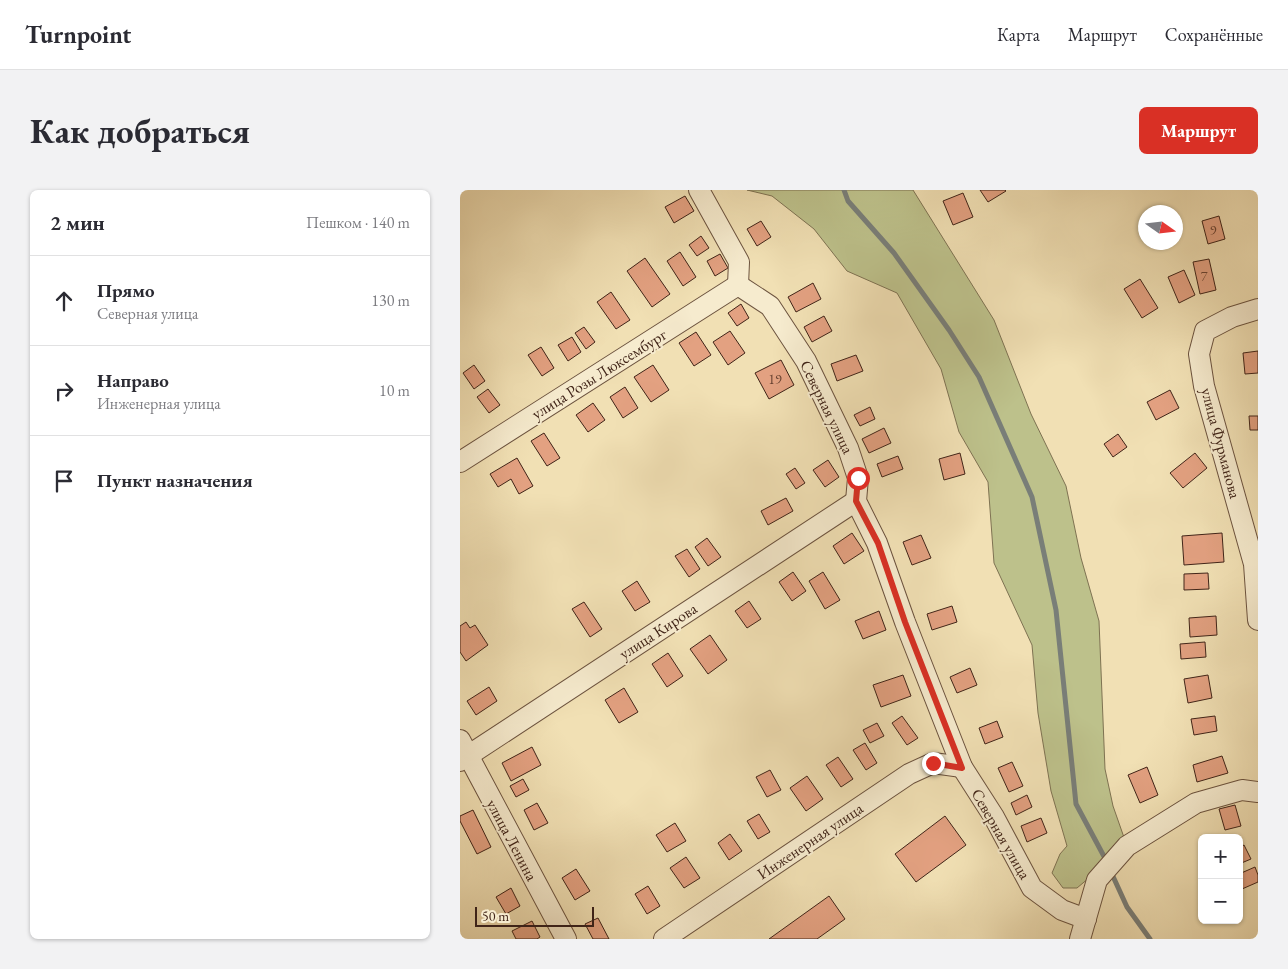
<!DOCTYPE html>
<html lang="ru">
<meta charset="utf-8">
<style>
:root{--surface:#fff;--page:#f2f2f3;--text:#2b2b33;--muted:#7c7c81;--line:#e1e1e2;--accent:#d93025}
body{margin:0;font-family:"EB Garamond",serif;background:var(--page);color:var(--text)}
.controls{position:absolute;right:15px;bottom:15px;display:grid;overflow:hidden;border-radius:8px;box-shadow:0 1px 4px #0004}
.controls button{width:45px;height:45px;display:grid;place-items:center;padding:0;border:0;border-bottom:1px solid var(--line);background:var(--surface);color:var(--text);font:25px sans-serif}
.compass{position:absolute;left:678px;top:15px;width:45px;height:45px;border-radius:50%;background:var(--surface);box-shadow:0 1px 4px #0004;rotate:104deg}
.scale{position:absolute;left:15px;bottom:12px;width:119px;box-sizing:border-box;padding-left:5px;border:2px solid #402418;border-top:0;font-size:14px;line-height:18px;white-space:nowrap;color:#402418;-webkit-text-stroke:4px #f6ebce;paint-order:stroke}
.stop{position:absolute;width:15px;height:15px;margin:-11px;border:4px solid #d93025;border-radius:50%;background:#fff}
.stop.end{background:#d93025;border-color:#fff;box-shadow:0 1px 5px #0008}
.list{margin:0;padding:0;list-style:none}
h2{display:flex;justify-content:space-between;align-items:center;height:65px;margin:0;padding:0 20px;font-size:21px}
h2 small{font-size:16px;font-weight:400;color:var(--muted)}
.list li{display:grid;grid-template-columns:32px 1fr auto;gap:15px;align-items:center;box-sizing:border-box;height:90px;padding:0 20px;border-top:1px solid var(--line)}
.list b{display:block;font-size:19px;white-space:nowrap}
.list p{margin:0;font-size:16px;white-space:nowrap;color:var(--muted)}
.list em{font-size:16px;font-style:normal;color:var(--muted)}
.icon{flex:none;width:28px;height:28px;fill:none;stroke:currentColor;stroke-width:2;stroke-linecap:round;stroke-linejoin:round}
.map{position:relative;flex:none;width:798px;height:749px;overflow:hidden;border-radius:8px}
header{display:flex;align-items:center;gap:30px;box-sizing:border-box;height:70px;padding:0 25px;background:var(--surface);border-bottom:1px solid var(--line)}
header strong{font-size:24px}
nav{display:flex;gap:28px;margin-inline-start:auto;font-size:18px}
.intro{display:flex;align-items:center;justify-content:space-between;box-sizing:border-box;height:120px;padding:0 30px}
h1{margin:0;font-size:35px}
.button{padding:12px 22px;border-radius:8px;background:var(--accent);color:#fff;font-size:18px;font-weight:700}
main{display:flex;gap:30px;padding:0 30px}
aside{flex:1;background:var(--surface);border-radius:8px;box-shadow:0 1px 4px #0004}
.map>svg:first-child{display:block}
.green{fill:#bdc18b;stroke:#7e7252}
.lines{fill:none;stroke-linecap:round;stroke-linejoin:round}
.stream{stroke:#797e78;stroke-width:5}
.building{fill:#e3a181;stroke:#402418}
.minor-casing{stroke:#6c533f;stroke-width:22}
.minor{stroke:#f6ebce;stroke-width:20}
.route{stroke:#d93025;stroke-width:6}
.labels{text-anchor:middle;dominant-baseline:central;stroke-width:4;stroke-linejoin:round;paint-order:stroke}
.number-label{font-size:14px;fill:#694332}
.street-label{font-size:16px;fill:#402418;stroke:#f6ebce}
</style>
<header>
<strong>Turnpoint</strong>
<nav><a>Карта</a><a>Маршрут</a><a>Сохранённые</a></nav>
</header>
<div class="intro"><h1>Как добраться</h1><a class="button">Маршрут</a></div>
<main>
<aside>
<h2>2 мин<small>Пешком · 140 m</small></h2>
<ul class="list">
<li><svg class="icon" aria-label="ahead" viewBox="0 0 24 24"><path d="M12 20V5M6 11l6-6 6 6"/></svg><div><b>Прямо</b><p>Северная улица</p></div><em>130 m</em></li>
<li><svg class="icon" aria-label="right" viewBox="0 0 24 24"><path d="M7 20v-9h11M14 6l5 5-5 5"/></svg><div><b>Направо</b><p>Инженерная улица</p></div><em>10 m</em></li>
<li><svg class="icon" aria-label="arrive" viewBox="0 0 24 24"><path d="M6 21V4h12l-3 4 3 4H6"/></svg><div><b>Пункт назначения</b></div></li>
</ul>
</aside>
<div class="map">
<svg width="798" height="749" viewBox="0 0 798 749">
<rect width="100%" height="100%" fill="#f1e0b4"/>
<filter id="stains"><feTurbulence type="fractalNoise" baseFrequency=".004" numOctaves="4"/><feColorMatrix values="0 0 0 0 .2 0 0 0 0 .09 0 0 0 0 .02 0 0 0 .5 -.17"/></filter>
<radialGradient id="worn" r=".72"><stop offset=".6" stop-color="#630" stop-opacity="0"/><stop offset="1" stop-color="#630" stop-opacity=".3"/></radialGradient>
<path class="green" d="M287,0h166l81,130 37,94 35,72 15,72 18,63 6,148 8,37 14,40 -50,42h-14l-11,-15 8,-19 7,-8 -16,-55 -13,-78 -6,-68 -38,-82 -6,-81 -29,-50 -18,-63 -44,-76 -50,-22 -33,-42 -42,-33z"/>
<g class="lines">
<g class="stream">
<path d="M384,0l4,11 46,52 55,77 30,47 53,120 24,113 20,194 31,58"/>
<path d="M651,682l16,35 23,32"/>
</g>
</g>
<g class="building">
<path d="M520,0h25l1,1 -18,11z"/>
<path d="M503,3l10,24 -20,8 -10,-24z"/>
<path d="M225,6l9,15 -20,12 -9,-16z"/>
<path d="M759,26l6,23 -17,5 -6,-23z"/>
<path d="M301,31l10,16 -14,9 -10,-17z"/>
<path d="M241,46l8,12 -12,8 -8,-11z"/>
<path d="M220,62l16,25 -13,9 -16,-25z"/>
<path d="M260,64l8,14 -13,8 -8,-15z"/>
<path d="M185,68l25,36 -18,13 -25,-36z"/>
<path d="M749,69l7,31 -16,4 -7,-32z"/>
<path d="M724,80l11,25 -16,8 -11,-26z"/>
<path d="M680,89l18,29 -16,10 -18,-29z"/>
<path d="M353,93l8,16 -25,13 -8,-15z"/>
<path d="M151,102l19,28 -14,9 -19,-27z"/>
<path d="M281,114l8,14 -12,8 -9,-13z"/>
<path d="M364,126l8,15 -20,11 -8,-15z"/>
<path d="M124,137l11,15 -9,7 -11,-16z"/>
<path d="M270,141l15,22 -17,12 -15,-23z"/>
<path d="M236,142l15,23 -17,11 -15,-23z"/>
<path d="M112,147l9,15 -13,9 -10,-16z"/>
<path d="M81,157l13,21 -12,8 -14,-21z"/>
<path d="M798,161v22l-13,1 -2,-21z"/>
<path d="M396,165l7,16 -26,10 -6,-17z"/>
<path d="M321,170l13,25 -25,14 -14,-26z"/>
<path d="M14,175l11,16 -11,8 -11,-16z"/>
<path d="M193,175l16,25 -18,12 -17,-25z"/>
<path d="M165,197l13,21 -15,10 -13,-21z"/>
<path d="M28,199l12,16 -11,8 -12,-16z"/>
<path d="M710,200l9,18 -23,12 -9,-18z"/>
<path d="M133,213l12,17 -17,12 -12,-17z"/>
<path d="M410,217l5,12 -15,7 -6,-11z"/>
<path d="M789,226h9v14h-8z"/>
<path d="M424,238l7,15 -22,10 -7,-14z"/>
<path d="M84,243l16,25 -13,8 -16,-25z"/>
<path d="M658,244l9,13 -14,10 -9,-13z"/>
<path d="M500,263l5,21 -21,6 -5,-21z"/>
<path d="M735,263l12,15 -24,20 -13,-15z"/>
<path d="M438,266l5,13 -21,8 -5,-13z"/>
<path d="M57,268l16,28 -14,8 -8,-15 -13,8 -8,-13z"/>
<path d="M368,270l11,17 -14,10 -12,-17z"/>
<path d="M335,278l10,15 -9,6 -10,-15z"/>
<path d="M326,308l7,13 -25,14 -7,-14z"/>
<path d="M392,343l12,18 -20,13 -11,-18z"/>
<path d="M762,343l2,29 -40,3 -2,-29z"/>
<path d="M461,345l10,23 -19,7 -9,-23z"/>
<path d="M247,348l14,19 -13,9 -13,-19z"/>
<path d="M227,359l13,20 -11,8 -14,-21z"/>
<path d="M333,382l13,19 -14,10 -13,-19z"/>
<path d="M363,382l17,28 -15,9 -16,-28z"/>
<path d="M748,383l1,16 -25,1v-16z"/>
<path d="M177,391l13,21 -15,9 -13,-20z"/>
<path d="M289,411l12,18 -14,9 -12,-17z"/>
<path d="M124,412l18,27 -12,8 -18,-28z"/>
<path d="M492,416l5,16 -25,8 -5,-16z"/>
<path d="M419,421l7,19 -23,9 -8,-18z"/>
<path d="M756,426l1,19 -27,2 -1,-19z"/>
<path d="M6,432l4,6 5,-3 13,20 -22,16 -6,-9v-26z"/>
<path d="M250,445l17,25 -19,14 -18,-25z"/>
<path d="M745,452l1,15 -25,2 -1,-15z"/>
<path d="M208,463l15,23 -16,11 -15,-23z"/>
<path d="M510,478l7,17 -20,8 -7,-16z"/>
<path d="M443,485l8,21 -30,11 -8,-22z"/>
<path d="M748,485l4,23 -24,5 -4,-24z"/>
<path d="M29,497l8,14 -21,14 -9,-14z"/>
<path d="M164,498l14,24 -19,11 -14,-23z"/>
<path d="M442,526l16,22 -11,7 -15,-22z"/>
<path d="M755,526l2,15 -23,4 -3,-16z"/>
<path d="M537,531l6,16 -18,7 -6,-16z"/>
<path d="M417,533l7,13 -14,7 -7,-13z"/>
<path d="M405,553l12,20 -11,7 -13,-20z"/>
<path d="M72,557l9,18 -30,16 -9,-18z"/>
<path d="M762,566l6,17 -31,9 -4,-17z"/>
<path d="M378,567l15,22 -12,8 -15,-22z"/>
<path d="M552,572l11,24 -14,6 -11,-24z"/>
<path d="M687,577l11,28 -18,8 -12,-28z"/>
<path d="M310,580l11,20 -14,7 -11,-20z"/>
<path d="M347,586l16,23 -17,12 -16,-23z"/>
<path d="M63,589l6,11 -13,7 -6,-11z"/>
<path d="M567,605l5,12 -16,8 -5,-12z"/>
<path d="M77,613l11,20 -14,7 -10,-20z"/>
<path d="M775,615l6,21 -16,4 -6,-21z"/>
<path d="M13,620l18,37 -14,7 -17,-33v-5z"/>
<path d="M299,624l11,18 -12,7 -11,-18z"/>
<path d="M485,626l21,29 -50,37 -21,-28z"/>
<path d="M581,628l6,15 -20,9 -6,-16z"/>
<path d="M215,633l11,18 -19,11 -11,-17z"/>
<path d="M270,644l12,17 -13,9 -11,-17z"/>
<path d="M784,655l7,14 -12,5v-16z"/>
<path d="M226,667l14,21 -16,10 -14,-20z"/>
<path d="M795,677l3,8v7l-16,7 -3,-7v-8z"/>
<path d="M116,679l14,22 -15,9 -13,-22z"/>
<path d="M188,696l12,20 -13,8 -12,-20z"/>
<path d="M51,698l9,18 -14,8 -10,-17z"/>
<path d="M369,706l16,23 -28,20h-48z"/>
<path d="M138,728l11,21h-16l-8,-15z"/>
<path d="M72,731l8,16 -3,2h-21l-4,-8z"/>
</g>
<g class="lines">
<defs>
<g id="minor">
<path d="M239,0l40,72 -1,23"/>
<path d="M278,95l32,21 36,55 42,87 10,30 -2,23 21,42 28,79 57,145 32,50 38,71 30,22 24,9"/>
<path d="M798,119l-26,8 -27,14 -6,23 5,32 50,178 4,56"/>
<path d="M0,272l278,-177"/>
<path d="M0,550l106,199"/>
<path d="M0,571l396,-260"/>
<path d="M204,749l245,-165 24,-11 29,4"/>
<path d="M620,749l17,-59 30,-34 69,-43 46,-13 16,2"/>
</g>
</defs>
<use href="#minor" class="minor-casing"/>
<use href="#minor" class="minor"/>
</g>
<g class="lines">
<path class="route" d="M398,288l-2,23 22,42 27,79 57,146 -29,-5"/>
</g>
<g class="labels">
<g class="number-label">
<text x="753" y="40">9</text>
<text x="744" y="86">7</text>
<text x="315" y="189">19</text>
</g>
<g class="street-label">
<text transform="translate(139 184) rotate(-32)">улица Розы Люксембург</text>
<text transform="translate(367 217) rotate(64)">Северная улица</text>
<text transform="translate(761 253) rotate(75)">улица Фурманова</text>
<text transform="translate(198 441) rotate(-33)">улица Кирова</text>
<text transform="translate(541 644) rotate(60)">Северная улица</text>
<text transform="translate(52 650) rotate(62)">улица Ленина</text>
<text transform="translate(350 651) rotate(-34)">Инженерная улица</text>
</g>
</g>
<rect width="100%" height="100%" filter="url(#stains)"/>
<rect width="100%" height="100%" fill="url(#worn)"/>
</svg>
<div class="controls">
<button>+</button>
<button>−</button>
</div>
<svg class="compass" viewBox="-18 -18 36 36"><path d="M0-13l5 13h-10z" fill="#e53935"/><path d="M0 13l5-13h-10z" fill="#7c7c81"/></svg>
<div class="scale">50 m</div>
<div class="stop" style="left:398px;top:288px"></div>
<div class="stop end" style="left:473px;top:573px"></div>
</div>
</main>
